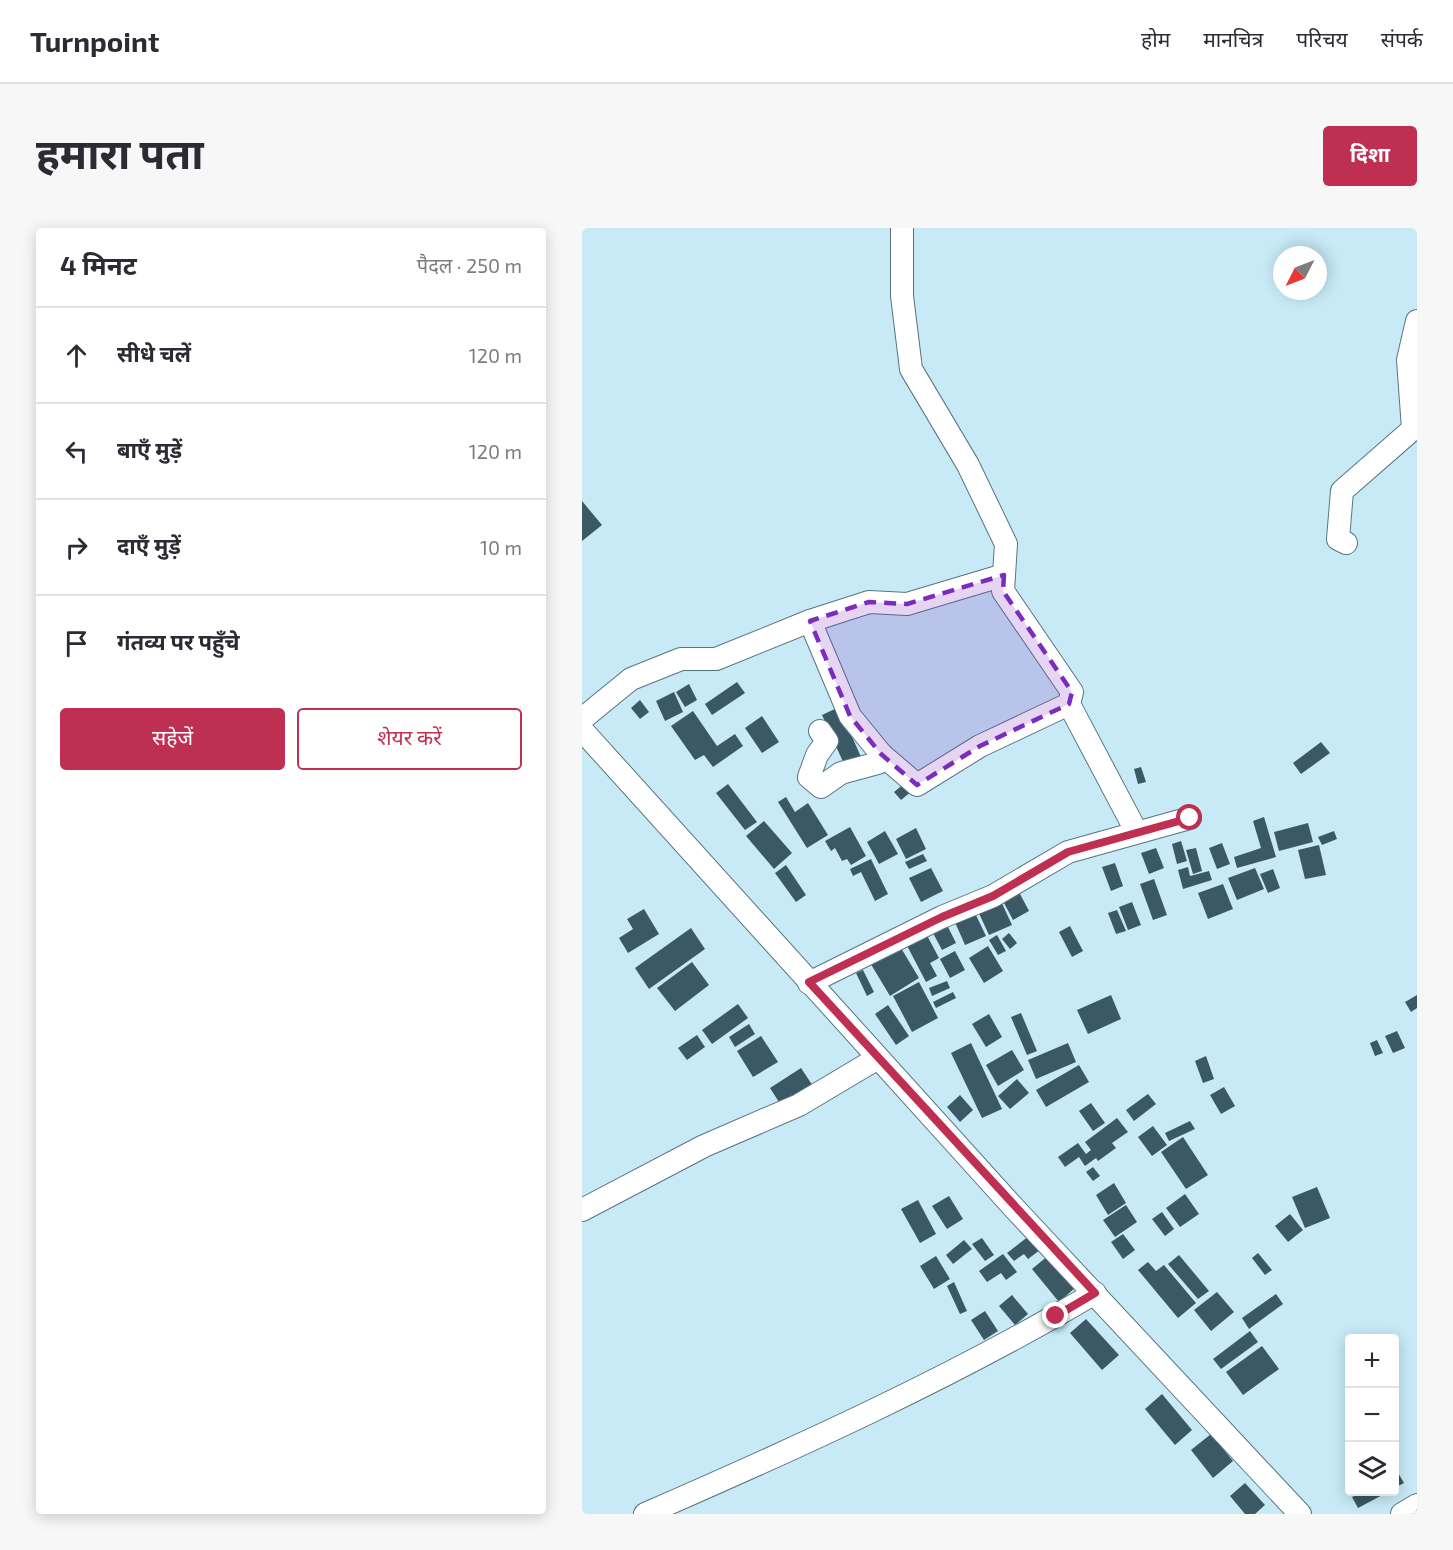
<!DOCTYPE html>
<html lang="hi">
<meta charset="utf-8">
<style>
:root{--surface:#fff;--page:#f7f7f7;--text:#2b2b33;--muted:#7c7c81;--line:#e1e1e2;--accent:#bf2f52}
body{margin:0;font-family:"Exo 2","Noto Sans Devanagari",sans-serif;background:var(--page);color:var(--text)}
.controls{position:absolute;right:18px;bottom:18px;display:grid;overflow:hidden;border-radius:6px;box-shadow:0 3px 15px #0003}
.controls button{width:54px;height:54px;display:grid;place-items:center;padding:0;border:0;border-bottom:2px solid var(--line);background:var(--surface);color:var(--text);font:30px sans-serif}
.compass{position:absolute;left:691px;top:18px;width:54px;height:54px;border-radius:50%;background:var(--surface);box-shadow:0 3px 15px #0003;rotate:228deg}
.stop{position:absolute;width:18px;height:18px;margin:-14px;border:4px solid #bf2f52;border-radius:50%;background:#fff}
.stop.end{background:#bf2f52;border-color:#fff;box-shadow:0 2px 6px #0008}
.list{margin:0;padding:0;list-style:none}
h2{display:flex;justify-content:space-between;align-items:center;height:78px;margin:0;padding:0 24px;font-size:26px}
h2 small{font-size:20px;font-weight:400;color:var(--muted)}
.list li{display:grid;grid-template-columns:39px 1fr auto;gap:18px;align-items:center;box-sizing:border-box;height:96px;padding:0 24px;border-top:2px solid var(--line)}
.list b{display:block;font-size:22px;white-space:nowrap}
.list em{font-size:20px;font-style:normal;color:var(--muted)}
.actions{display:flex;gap:12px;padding:18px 24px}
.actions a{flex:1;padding:14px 0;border:2px solid var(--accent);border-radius:6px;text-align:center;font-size:21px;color:var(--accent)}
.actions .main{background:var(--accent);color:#fff}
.icon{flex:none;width:33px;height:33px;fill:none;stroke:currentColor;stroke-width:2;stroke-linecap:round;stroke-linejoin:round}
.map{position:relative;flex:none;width:835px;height:1286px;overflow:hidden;border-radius:6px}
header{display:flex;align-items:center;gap:36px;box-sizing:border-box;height:84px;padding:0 30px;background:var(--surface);border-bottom:2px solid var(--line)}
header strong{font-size:28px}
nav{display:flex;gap:33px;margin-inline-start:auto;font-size:21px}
.intro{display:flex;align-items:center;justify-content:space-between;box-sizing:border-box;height:144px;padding:0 36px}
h1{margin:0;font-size:42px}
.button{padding:15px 27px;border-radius:6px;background:var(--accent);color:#fff;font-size:21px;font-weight:700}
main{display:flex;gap:36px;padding:0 36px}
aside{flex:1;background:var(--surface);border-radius:6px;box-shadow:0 3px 15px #0003}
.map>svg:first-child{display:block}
.building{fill:#3b5964}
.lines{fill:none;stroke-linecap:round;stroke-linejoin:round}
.minor-casing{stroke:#577581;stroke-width:24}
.minor{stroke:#fff;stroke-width:22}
.route{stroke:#bf2f52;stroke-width:8}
.marked{fill:#7b2cbf;fill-opacity:0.2;stroke:#7b2cbf;stroke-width:4.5;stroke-dasharray:12 8;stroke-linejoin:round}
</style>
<header>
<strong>Turnpoint</strong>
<nav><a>होम</a><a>मानचित्र</a><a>परिचय</a><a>संपर्क</a></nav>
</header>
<div class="intro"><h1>हमारा पता</h1><a class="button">दिशा</a></div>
<main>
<aside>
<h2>4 मिनट<small>पैदल · 250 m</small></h2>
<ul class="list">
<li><svg class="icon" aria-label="ahead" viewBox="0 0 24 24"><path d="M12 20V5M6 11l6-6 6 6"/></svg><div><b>सीधे चलें</b></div><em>120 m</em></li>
<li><svg class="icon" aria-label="left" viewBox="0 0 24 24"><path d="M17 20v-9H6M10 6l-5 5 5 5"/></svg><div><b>बाएँ मुड़ें</b></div><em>120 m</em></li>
<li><svg class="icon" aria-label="right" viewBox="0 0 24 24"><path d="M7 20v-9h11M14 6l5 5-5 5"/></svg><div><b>दाएँ मुड़ें</b></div><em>10 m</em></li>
<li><svg class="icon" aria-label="arrive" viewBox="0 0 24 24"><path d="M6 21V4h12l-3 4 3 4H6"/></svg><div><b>गंतव्य पर पहुँचे</b></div></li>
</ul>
<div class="actions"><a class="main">सहेजें</a><a>शेयर करें</a></div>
</aside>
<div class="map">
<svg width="835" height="1286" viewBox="0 0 835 1286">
<rect width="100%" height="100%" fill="#c7eaf6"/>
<g class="building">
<path d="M0,273l20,24 -20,16z"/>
<path d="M155,454l8,11 -33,22 -7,-11z"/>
<path d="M107,456l8,16 -12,7 -9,-15z"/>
<path d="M92,464l9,20 -18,9 -9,-20z"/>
<path d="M58,472l9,12 -9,7 -9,-11z"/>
<path d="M257,479l22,50 -17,7 -22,-49z"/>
<path d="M111,483l24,35 18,-12 8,12 -30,21 -9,-12 -9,5 -24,-34z"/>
<path d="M180,488l17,26 -17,11 -17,-25z"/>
<path d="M739,514l9,11 -29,21 -8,-11z"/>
<path d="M559,539l5,15 -8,2 -4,-15z"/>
<path d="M323,555l7,8 -11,9 -7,-8z"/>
<path d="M146,556l29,38 -12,8 -29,-37z"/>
<path d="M204,569l9,15 13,-9 20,32 -21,13 -29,-46z"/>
<path d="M682,589l12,40 -39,11 -3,-11 27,-9 -8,-27z"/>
<path d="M182,593l28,32 -18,16 -28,-33z"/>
<path d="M726,595l5,19 -34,9 -5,-19z"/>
<path d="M268,599l16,29 -15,9 -4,-6 -5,2 -7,-13 -4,3 -6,-10z"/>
<path d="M334,600l10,21 -20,10 -10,-20z"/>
<path d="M303,603l13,23 -19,10 -12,-22z"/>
<path d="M752,603l3,8 -15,6 -4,-8z"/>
<path d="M599,613l6,20 -10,3 -5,-20z"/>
<path d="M640,615l8,21 -13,5 -8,-21z"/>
<path d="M737,617l7,30 -21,4 -7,-29z"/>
<path d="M574,620l8,20 -15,6 -8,-21z"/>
<path d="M614,620l6,23 -9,3 -7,-24z"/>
<path d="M341,626l4,7 -18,8 -4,-7z"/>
<path d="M289,631l17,35 -13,7 -14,-29 -8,4 -3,-7z"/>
<path d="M533,635l8,23 -12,5 -9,-24z"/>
<path d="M204,637l20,30 -10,7 -21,-29z"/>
<path d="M606,639l2,9 19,-5 3,9 -29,9 -5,-19z"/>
<path d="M349,640l12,23 -22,11 -12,-24z"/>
<path d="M673,640l9,21 -27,11 -9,-22z"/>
<path d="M691,641l7,19 -12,5 -8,-19z"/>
<path d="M572,651l13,36 -14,5 -13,-36z"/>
<path d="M641,656l10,25 -25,10 -10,-26z"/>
<path d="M437,664l10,19 -16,9 -10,-19z"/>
<path d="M418,671l12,26 -23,10 -12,-26z"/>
<path d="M550,674l9,23 -13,5 -9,-23z"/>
<path d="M62,681l15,25 -31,19 -9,-15 14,-9 -6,-10z"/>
<path d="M535,682l9,21 -10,3 -8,-21z"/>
<path d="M392,683l12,25 -21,9 -11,-25z"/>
<path d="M365,697l9,18 -14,7 -9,-17z"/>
<path d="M488,698l13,25 -11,6 -13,-25z"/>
<path d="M109,700l14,21 -56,40 -14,-21z"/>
<path d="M341,700l16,30 -9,5 7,13 -11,6 -23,-44z"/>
<path d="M427,705l8,10 -7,6 -8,-10z"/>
<path d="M415,707l9,16 -8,4 -9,-15z"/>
<path d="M316,715l21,35 -29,18 -21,-35z"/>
<path d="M406,718l15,25 -19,12 -15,-25z"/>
<path d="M373,723l10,19 -15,8 -10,-19z"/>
<path d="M110,734l17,23 -34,26 -18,-23z"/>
<path d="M281,742l11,22 -7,4 -11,-23z"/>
<path d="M365,753l3,7 -18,8 -3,-8z"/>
<path d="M337,754l19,36 -26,14 -19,-36z"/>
<path d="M371,764l3,6 -20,10 -3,-6z"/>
<path d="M529,767l10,24 -33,15 -11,-24z"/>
<path d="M835,767v13l-6,4 -6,-10z"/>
<path d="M156,776l10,14 -36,26 -10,-14z"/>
<path d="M306,777l21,31 -13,9 -21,-31z"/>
<path d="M439,785l16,38 -10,4 -16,-38z"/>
<path d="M407,786l13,23 -16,10 -14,-23z"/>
<path d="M167,796l6,10 -20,13 -6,-10z"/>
<path d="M815,803l8,17 -12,5 -8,-17z"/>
<path d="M115,807l8,12 -18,13 -9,-12z"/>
<path d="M179,808l17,26 -25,15 -16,-26z"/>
<path d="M795,812l6,13 -8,3 -5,-13z"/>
<path d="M389,815l31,66 -20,9 -31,-65z"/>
<path d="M486,815l8,19 -40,17 -8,-19z"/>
<path d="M430,822l12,20 -26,16 -12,-21z"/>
<path d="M624,828l8,23 -11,4 -8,-22z"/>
<path d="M497,837l10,17 -43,25 -10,-17z"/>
<path d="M219,840l14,21 -31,21 -14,-22z"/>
<path d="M435,851l12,14 -19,16 -12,-13z"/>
<path d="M642,859l11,19 -14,8 -11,-19z"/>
<path d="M566,866l8,10 -22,17 -8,-11z"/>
<path d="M378,867l13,15 -13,12 -13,-15z"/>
<path d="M509,875l14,20 -12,8 -14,-20z"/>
<path d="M535,890l11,14 -16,11 4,5 -18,13 -2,-3 -11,8 -6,-9 -14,10 -7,-10 20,-14 8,11 5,-4 -6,-8z"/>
<path d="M608,893l5,8 -26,12 -4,-8z"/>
<path d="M571,898l14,19 -15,11 -14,-19z"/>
<path d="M601,909l25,38 -22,14 -25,-37z"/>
<path d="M511,939l7,9 -7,5 -7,-9z"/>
<path d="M532,955l12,20 -18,12 -12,-20z"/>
<path d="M735,959l13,31 -25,10 -13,-31z"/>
<path d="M603,966l14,20 -19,13 -14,-19z"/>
<path d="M367,968l14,23 -16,10 -15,-23z"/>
<path d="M336,972l18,34 -16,9 -19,-34z"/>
<path d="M544,977l11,17 -22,15 -12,-17z"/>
<path d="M580,984l12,17 -9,7 -13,-17z"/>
<path d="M708,986l13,16 -15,12 -13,-16z"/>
<path d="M541,1006l12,16 -12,9 -12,-17z"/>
<path d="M447,1008l11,14 -12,9 -4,-5 -10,7 -7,-8z"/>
<path d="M400,1010l12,17 -9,6 -13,-17z"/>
<path d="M382,1012l8,9 -19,15 -7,-9z"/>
<path d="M676,1025l14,17 -7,5 -13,-17z"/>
<path d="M421,1026l14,18 -11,8 -5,-7 -14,9 -8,-11z"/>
<path d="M467,1027l27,32 -17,15 -27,-33z"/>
<path d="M597,1027l30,36 -11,8 -30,-35z"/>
<path d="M354,1028l14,23 -16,10 -14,-23z"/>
<path d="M566,1034l8,9 8,-6 32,38 -18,15 -40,-48z"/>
<path d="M372,1054l13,29 -7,3 -13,-28z"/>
<path d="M635,1064l17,20 -23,19 -17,-21z"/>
<path d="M694,1066l7,10 -34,25 -7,-11z"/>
<path d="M430,1067l16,19 -13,11 -16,-19z"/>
<path d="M403,1083l13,20 -14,9 -13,-20z"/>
<path d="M504,1091l33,36 -17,15 -32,-37z"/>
<path d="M668,1103l8,11 -37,27 -8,-10z"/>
<path d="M680,1118l17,23 -36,26 -17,-23z"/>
<path d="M580,1166l30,36 -17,15 -30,-36z"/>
<path d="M629,1206l22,27 -20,17 -22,-28z"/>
<path d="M812,1238l10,17 -10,5z"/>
<path d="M663,1255l20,22 -10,9h-10l-15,-18z"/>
<path d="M780,1264h26l-30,16 -6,-11z"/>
</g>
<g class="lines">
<defs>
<g id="minor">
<path d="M764,315l-8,-4 4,-48 71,-62 -5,-69 9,-39"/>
<path d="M228,393l40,95 31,38 36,31 63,-39 89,-42 3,-12 -69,-101 3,-47 -38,-79 -57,-96 -9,-73v-68"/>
<path d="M487,476l67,127"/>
<path d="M0,491l49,-40 50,-20h35l94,-38 59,-19 38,2 97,-29"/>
<path d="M0,502l433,479 285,305"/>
<path d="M238,503l7,10 -10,14 -8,22 12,10 20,-14 37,-10 3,-9"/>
<path d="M227,755l133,-66 51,-21 75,-44 122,-34"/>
<path d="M0,982l122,-64 95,-41 79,-47"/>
<path d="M63,1286c154,-67 306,-136 450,-221"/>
<path d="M820,1286l15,-9"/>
</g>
</defs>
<use href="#minor" class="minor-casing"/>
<use href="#minor" class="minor"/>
</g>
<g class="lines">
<path class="route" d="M474,1088l39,-23 -286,-311 133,-65 51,-21 75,-44 122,-34"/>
</g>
<path class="marked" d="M422,347l-1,16 69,101 -3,12 -89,42 -63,39 -36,-31 -31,-38 -40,-95 59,-19 38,2z"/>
</svg>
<div class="controls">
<button>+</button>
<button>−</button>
<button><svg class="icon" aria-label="layers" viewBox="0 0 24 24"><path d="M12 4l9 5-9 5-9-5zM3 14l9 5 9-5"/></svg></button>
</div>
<svg class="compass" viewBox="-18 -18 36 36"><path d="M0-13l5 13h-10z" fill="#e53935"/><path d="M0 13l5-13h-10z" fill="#7c7c81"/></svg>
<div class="stop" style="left:608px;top:590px"></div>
<div class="stop end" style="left:474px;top:1088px"></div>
</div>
</main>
